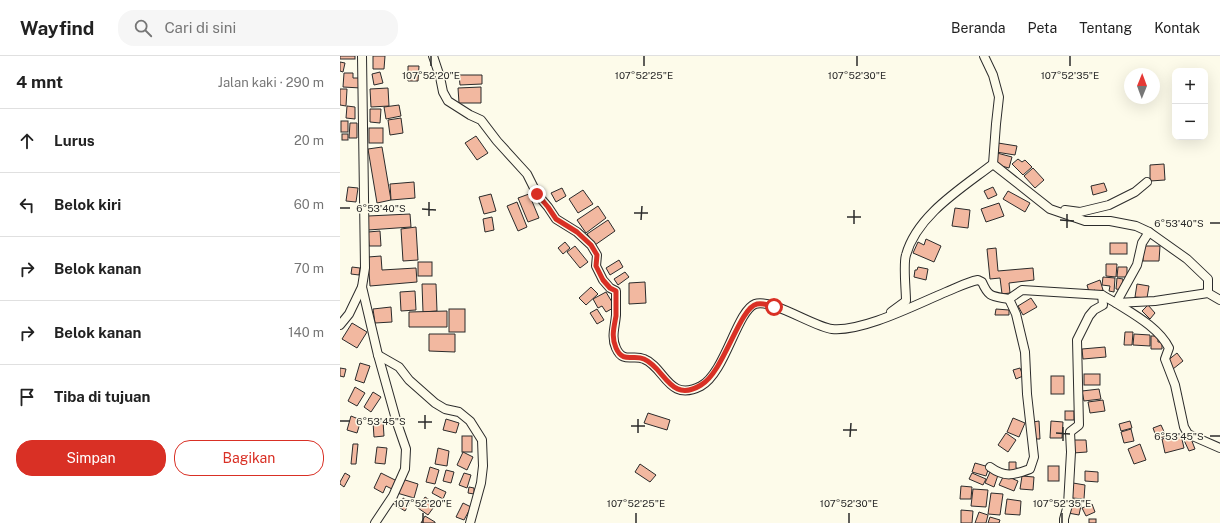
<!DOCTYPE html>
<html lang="id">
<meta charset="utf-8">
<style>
:root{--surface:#fff;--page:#f6f6f6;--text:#222;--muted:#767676;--line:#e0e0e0;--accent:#d93025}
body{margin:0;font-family:"Public Sans",sans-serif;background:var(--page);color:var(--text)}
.controls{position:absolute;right:12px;top:12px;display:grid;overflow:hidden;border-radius:8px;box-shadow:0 4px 16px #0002}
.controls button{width:36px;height:36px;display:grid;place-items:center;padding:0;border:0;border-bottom:1px solid var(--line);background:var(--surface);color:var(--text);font:20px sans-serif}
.compass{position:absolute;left:784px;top:12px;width:36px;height:36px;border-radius:50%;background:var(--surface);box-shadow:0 4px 16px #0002;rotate:1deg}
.stop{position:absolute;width:12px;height:12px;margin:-9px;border:3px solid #d93025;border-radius:50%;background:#fff}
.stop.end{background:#d93025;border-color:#fff;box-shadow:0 1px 4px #0008}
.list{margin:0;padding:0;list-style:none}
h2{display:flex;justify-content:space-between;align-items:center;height:52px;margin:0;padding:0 16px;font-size:17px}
h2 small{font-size:13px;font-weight:400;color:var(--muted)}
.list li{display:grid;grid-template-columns:26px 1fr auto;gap:12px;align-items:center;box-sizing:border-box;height:64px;padding:0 16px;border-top:1px solid var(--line)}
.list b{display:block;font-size:15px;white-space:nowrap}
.list em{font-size:13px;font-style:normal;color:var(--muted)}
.actions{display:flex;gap:8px;padding:12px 16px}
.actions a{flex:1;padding:9px 0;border:1px solid var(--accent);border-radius:16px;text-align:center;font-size:14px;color:var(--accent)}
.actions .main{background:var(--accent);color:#fff}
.icon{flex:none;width:22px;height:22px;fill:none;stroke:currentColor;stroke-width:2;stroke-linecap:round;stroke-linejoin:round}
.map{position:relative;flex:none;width:880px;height:467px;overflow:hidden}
header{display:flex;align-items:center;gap:24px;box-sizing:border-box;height:56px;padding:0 20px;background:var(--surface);border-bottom:1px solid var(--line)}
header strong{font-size:19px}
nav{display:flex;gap:22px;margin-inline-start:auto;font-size:14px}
.search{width:280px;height:36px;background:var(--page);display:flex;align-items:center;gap:10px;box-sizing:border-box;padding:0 14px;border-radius:16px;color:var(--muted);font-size:15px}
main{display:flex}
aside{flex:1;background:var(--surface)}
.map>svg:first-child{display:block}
.building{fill:#f2b8a0;stroke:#2b2b2b}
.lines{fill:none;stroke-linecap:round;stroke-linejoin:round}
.street-casing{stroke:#2b2b2b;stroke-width:10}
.street{stroke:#fdfbea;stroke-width:8}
.route{stroke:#d93025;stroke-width:5}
.ticks{fill:none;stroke:#2b2b2b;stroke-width:1.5}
.ticks-label{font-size:10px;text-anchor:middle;fill:#2b2b2b;stroke:#fdfbea;stroke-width:3;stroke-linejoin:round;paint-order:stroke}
</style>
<header>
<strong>Wayfind</strong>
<div class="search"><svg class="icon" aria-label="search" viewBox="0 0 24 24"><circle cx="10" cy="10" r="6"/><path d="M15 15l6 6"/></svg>Cari di sini</div>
<nav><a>Beranda</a><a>Peta</a><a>Tentang</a><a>Kontak</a></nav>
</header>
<main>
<aside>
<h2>4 mnt<small>Jalan kaki · 290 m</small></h2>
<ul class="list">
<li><svg class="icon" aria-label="ahead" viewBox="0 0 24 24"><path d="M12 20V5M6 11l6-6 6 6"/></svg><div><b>Lurus</b></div><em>20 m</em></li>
<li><svg class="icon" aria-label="left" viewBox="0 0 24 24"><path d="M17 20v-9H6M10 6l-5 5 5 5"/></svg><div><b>Belok kiri</b></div><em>60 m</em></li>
<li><svg class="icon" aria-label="right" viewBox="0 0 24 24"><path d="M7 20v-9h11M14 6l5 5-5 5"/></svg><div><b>Belok kanan</b></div><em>70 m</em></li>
<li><svg class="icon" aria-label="right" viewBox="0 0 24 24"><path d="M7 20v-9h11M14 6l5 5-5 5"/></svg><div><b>Belok kanan</b></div><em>140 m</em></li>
<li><svg class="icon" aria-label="arrive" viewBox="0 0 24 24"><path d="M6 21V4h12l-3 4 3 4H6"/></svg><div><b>Tiba di tujuan</b></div></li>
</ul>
<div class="actions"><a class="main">Simpan</a><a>Bagikan</a></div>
</aside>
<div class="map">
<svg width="880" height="467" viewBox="0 0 880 467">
<rect width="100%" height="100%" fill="#fdfbea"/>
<g class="building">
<rect x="0" y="0" width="15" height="3"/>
<path d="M33,0h12l-1,13h-11z"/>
<path d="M0,6l5,1 -2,9 -3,-1z"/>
<path d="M68,10h11l-1,15h-10z"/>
<path d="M40,16l3,11 -9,2 -2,-11z"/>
<path d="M4,17h9v5h9l-1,10 -18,-1z"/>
<path d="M119,19h23v9l-22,1z"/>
<path d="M141,31v16h-22l-1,-15z"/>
<path d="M48,32l1,18 -18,1 -1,-18z"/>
<path d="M0,33h7l-1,17 -6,-1z"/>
<path d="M59,49l2,11 -15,3 -2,-12z"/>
<path d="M7,50l8,1v12l-9,-1z"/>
<path d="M30,53h11l-1,14 -10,-1z"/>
<path d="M61,62l2,15 -13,2 -2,-15z"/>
<rect x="1" y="65" width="7" height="11"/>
<path d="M10,67h7v15h-8z"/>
<rect x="29" y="72" width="14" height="15"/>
<rect x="2" y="78" width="6" height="6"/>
<path d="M136,80l12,17 -11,7 -12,-17z"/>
<path d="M658,87l19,3 -2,9 -19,-3z"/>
<path d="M42,91l9,53 -14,3 -9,-54z"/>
<path d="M657,97l15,4 -3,11 -15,-4z"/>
<path d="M678,103l4,3 3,-2 7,7 -9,8 -11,-11z"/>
<path d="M824,108l1,16 -15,1v-16z"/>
<path d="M693,112l11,12 -9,8 -11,-12z"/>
<path d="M74,126l1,16 -24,2 -1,-16z"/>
<path d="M764,127l3,8 -14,4 -2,-9z"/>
<path d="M8,131l10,1 -2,14 -10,-1z"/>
<path d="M653,131l4,8 -9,4 -4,-8z"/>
<path d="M222,132l4,8 -10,6 -5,-9z"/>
<path d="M243,134l10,14 -15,9 -9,-14z"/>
<path d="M668,135l22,12 -5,9 -22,-13z"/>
<path d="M151,138l5,17 -12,3 -5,-17z"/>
<path d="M189,138l10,24 -11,4 -10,-24z"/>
<path d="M177,146l10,25 -9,4 -11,-25z"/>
<path d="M659,147l5,13 -18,6 -5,-13z"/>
<path d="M258,150l8,12 -20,15 -9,-13z"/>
<path d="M615,152l15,2 -2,18 -16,-2z"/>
<path d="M70,158l1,13 -43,3v-14z"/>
<path d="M152,161l2,13 -9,2 -2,-13z"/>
<path d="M268,164l7,11 -20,14 -8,-11z"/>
<path d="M76,171l2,33 -15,1 -2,-32z"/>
<path d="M40,175l1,15h-12l-1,-14z"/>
<path d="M586,183l15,7 -7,16 -21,-9 5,-11 6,3z"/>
<path d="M225,186l5,6 -7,6 -5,-6z"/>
<rect x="770" y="187" width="17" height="11"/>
<path d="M235,190l13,16 -8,6 -13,-16z"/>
<path d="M803,190h17l-1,15h-16z"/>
<path d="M656,192l2,23 35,-3 1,12 -25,3 1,10 -8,1 -2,-16 -10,1 -3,-30z"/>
<path d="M41,200l1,14 34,-2 1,14 -47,4 -2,-29z"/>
<path d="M279,204l4,7 -13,8 -4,-7z"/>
<rect x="78" y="206" width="14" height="14"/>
<path d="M766,208h11l-1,13 -10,-1z"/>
<path d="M12,211l8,1 -1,7 -8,-1z"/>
<path d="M578,211l10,2 -2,11 -12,-3 1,-7h2z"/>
<path d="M778,211h9v10h-10z"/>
<path d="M285,216l4,5 -11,8 -4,-6z"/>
<path d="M763,221l12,1 -1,14 -5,-1 1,-5 -8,-1z"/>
<path d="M777,222l6,1 -1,11 -6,-1z"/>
<path d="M760,224l3,10 -7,2 -1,-2 -6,2 -2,-7z"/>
<path d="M305,226l1,21 -17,1v-21z"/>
<path d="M82,228h14l1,27 -14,1z"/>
<path d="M797,228l12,2 -2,12 -12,-1z"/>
<path d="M251,231l7,7 -12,11 -7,-7z"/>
<path d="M75,235l1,19 -15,1 -1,-19z"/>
<path d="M266,236l9,15 -9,5 -4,-6 -4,2 -5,-9z"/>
<path d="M691,242l6,9 -14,8 -5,-9z"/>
<path d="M808,249l7,8 -5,6 -8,-8z"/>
<path d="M51,251l1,15 -17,1 -2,-14z"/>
<rect x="109" y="253" width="16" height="23"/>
<path d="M257,253l7,11 -7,4 -7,-11z"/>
<path d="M656,253l13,1v5h-14z"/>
<path d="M107,255v16h-38v-15z"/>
<path d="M12,267l15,9 -10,16 -15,-9z"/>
<path d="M785,276h8l-1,13h-8z"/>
<path d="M89,278h26v18l-26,-1z"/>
<path d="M794,278l16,1v11l-17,-1z"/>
<path d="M811,280h7v6h4v7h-11z"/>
<path d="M765,291l1,10 -23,2 -1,-10z"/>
<path d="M837,297l6,8 -10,8 -6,-8z"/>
<path d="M20,307l10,3 -6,17 -9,-3z"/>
<path d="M0,312l6,1 -2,8 -4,-1z"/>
<path d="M680,312l3,8 -7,3 -3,-9z"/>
<rect x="744" y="318" width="16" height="11"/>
<rect x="711" y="320" width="13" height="18"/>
<path d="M15,331l10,6 -8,13 -9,-5z"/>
<path d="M759,333l2,10 -17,2 -2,-10z"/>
<path d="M33,336l8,5 -10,15 -7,-5z"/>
<path d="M763,344l2,11 -15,2 -2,-11z"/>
<rect x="725" y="355" width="9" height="9"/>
<path d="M308,357l22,7 -3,10 -23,-7z"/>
<path d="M11,360l10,4 -4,13 -10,-3z"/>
<path d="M673,362l12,5 -6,14 -12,-5z"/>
<path d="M106,363l13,4 -3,10 -13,-3z"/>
<path d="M43,365l1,15 -10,1 -1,-15z"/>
<path d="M699,365l1,18h-7v-17z"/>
<path d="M711,365l12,1 -1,16h-12z"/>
<path d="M790,365l2,7 -11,3 -2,-7z"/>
<path d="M821,369l5,11 -9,3 -4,-11z"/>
<path d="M791,373l3,12 -10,2 -3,-11z"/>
<path d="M666,377l10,7 -8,12 -10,-7z"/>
<path d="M841,379l3,13 -19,5 -3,-14z"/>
<rect x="122" y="380" width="10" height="16"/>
<path d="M850,380l5,13 -6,2 -6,-13z"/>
<path d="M732,384h14l1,12 -14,1z"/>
<path d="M13,388h5l-2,20h-5z"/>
<path d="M800,388l6,16 -12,4 -6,-15z"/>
<path d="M37,391l10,1 -2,16 -10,-1z"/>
<path d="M98,392l11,3 -2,15 -12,-2z"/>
<path d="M123,396l10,5 -6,13 -10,-5z"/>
<path d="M669,406h7v6l5,1 -12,2z"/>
<path d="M635,407l14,4 -3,9 -14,-4z"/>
<path d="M300,408l16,11 -6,7 -15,-10z"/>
<rect x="708" y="410" width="11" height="15"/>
<path d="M90,411l9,3 -4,14 -9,-2z"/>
<path d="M106,414l8,2 -3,11 -8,-2z"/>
<path d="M745,415l13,1v10l-13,-1z"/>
<path d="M650,416l8,3 -4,12 -9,-4z"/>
<path d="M5,417l5,3 -6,11 -4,-3v-2z"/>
<path d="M41,417l16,8 -5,8 -6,-3 -3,7 -9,-5z"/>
<path d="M124,417l7,2 -4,13 -8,-3z"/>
<path d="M632,417l14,6 -3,6 -14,-6z"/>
<path d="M664,419l14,6 -4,10 -15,-6z"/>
<path d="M682,420l12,1 -1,13 -13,-1z"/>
<path d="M62,423l16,5 -4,14 -17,-5z"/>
<path d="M733,427l12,2 -1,14 -12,-1z"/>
<path d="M621,430l11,1 -1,12h-11z"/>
<path d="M95,431l11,5 -3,7 -11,-6z"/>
<path d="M129,431l5,1v6l-6,-1z"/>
<path d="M633,433l15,1 -2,17 -15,-1z"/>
<path d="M651,437l12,1 -3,21 -12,-1z"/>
<path d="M85,441l11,7 -8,11 -10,-7z"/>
<path d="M63,442l7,4 -5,9 -13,-8 2,-4 7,4z"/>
<path d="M667,443l14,2 -1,14 -15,-1z"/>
<path d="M730,443l12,2 -3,14 -11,-2z"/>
<path d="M123,447l8,4 -7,13 -8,-3z"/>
<path d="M752,448l3,8 -9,4 -4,-8z"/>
<path d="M621,454l12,1 -1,12h-11z"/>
<path d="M639,456l9,3 -2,8h-11z"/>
<path d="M85,460l10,6v1h-14z"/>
<path d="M650,461l10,3 -1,3h-11z"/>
<rect x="749" y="463" width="7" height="4"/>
</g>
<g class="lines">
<defs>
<g id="street">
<path d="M22,0l3,212 -3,19 16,68 19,68 9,26 -1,20 -12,27 -18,27"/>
<path d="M93,0l7,21 3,15 5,9 22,14 11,5 16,21 30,33 10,20 11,13 8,12 21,13 14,13 6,10 -1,11 7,14 7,8 6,3c0,8 0,17 0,24 -1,12 -5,22 0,33 7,16 17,6 28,11 21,8 24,44 57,27 24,-13 36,-75 54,-82 16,-6 59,23 77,25 31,3 85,-25 114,-37 10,-4 21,-10 32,-12l4,2c7,16 10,14 27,17l13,-9 80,5 14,8 39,-2 53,-8 12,7"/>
<path d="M644,0l9,19 6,22 -3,27 -3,40 57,45 35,12h25l26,5 13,6 38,27 21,20v14"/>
<path d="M725,154l15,2 29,-7 26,-13 12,-10"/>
<path d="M809,176l-7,11 -5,22 -21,38c19,12 43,25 53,45l-4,11 10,26 9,42 4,7 32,14"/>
<path d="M551,256l15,-11c0,-11 -3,-37 0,-46 11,-40 56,-67 87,-91"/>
<path d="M0,269l9,-11 13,-27"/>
<path d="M38,299l21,12 10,13 26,23 10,6 14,3 11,9 12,19 1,26 -2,17 -11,40"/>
<path d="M650,411c15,11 24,8 40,2l4,-12 -7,-63 -2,-42 -9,-38 -7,-15"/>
<path d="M724,467v-4l4,-14 3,-53 -1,-20 9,-7 -2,-85 12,-24 5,-6 9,-5 -1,-10"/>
</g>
</defs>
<use href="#street" class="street-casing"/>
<use href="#street" class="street"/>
</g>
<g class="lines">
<path class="route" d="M197,138l11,13 8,12 21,13 14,13 6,10 -1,11 7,14 7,8 6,3c0,8 0,17 0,25 -2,11 -5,21 0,32 7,16 17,6 28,11 21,9 26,45 57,26 23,-13 38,-77 56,-81 6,-1 12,1 17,3"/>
</g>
<path class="ticks" d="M91,10v-10M304,10v-10M517,10v-10M730,10v-10M0,152h10M82,153l14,1M294,157h14M89,160v-14M507,161h14M301,164l1,-14M720,164l14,1M870,167h10M514,168v-14M727,172v-14M0,365h10M78,366h14M291,370h14M85,373v-14M503,374h14M298,377v-14M716,377l14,1M870,380h10M510,381l1,-14M723,385v-14M83,467v-10M296,467v-10M509,467v-10M722,467v-10"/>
<g class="ticks-label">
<text x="91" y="23">107°52'20"E</text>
<text x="304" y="23">107°52'25"E</text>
<text x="517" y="23">107°52'30"E</text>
<text x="730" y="23">107°52'35"E</text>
<text x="41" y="156">6°53'40"S</text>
<text x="839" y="171">6°53'40"S</text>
<text x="41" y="369">6°53'45"S</text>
<text x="839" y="384">6°53'45"S</text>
<text x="83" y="451">107°52'20"E</text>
<text x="296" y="451">107°52'25"E</text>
<text x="509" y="451">107°52'30"E</text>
<text x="722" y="451">107°52'35"E</text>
</g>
</svg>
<div class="controls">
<button>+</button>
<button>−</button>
</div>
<svg class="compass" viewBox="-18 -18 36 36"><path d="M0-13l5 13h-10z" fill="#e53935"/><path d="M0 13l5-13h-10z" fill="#767676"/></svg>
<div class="stop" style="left:434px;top:251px"></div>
<div class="stop end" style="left:197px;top:138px"></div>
</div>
</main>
